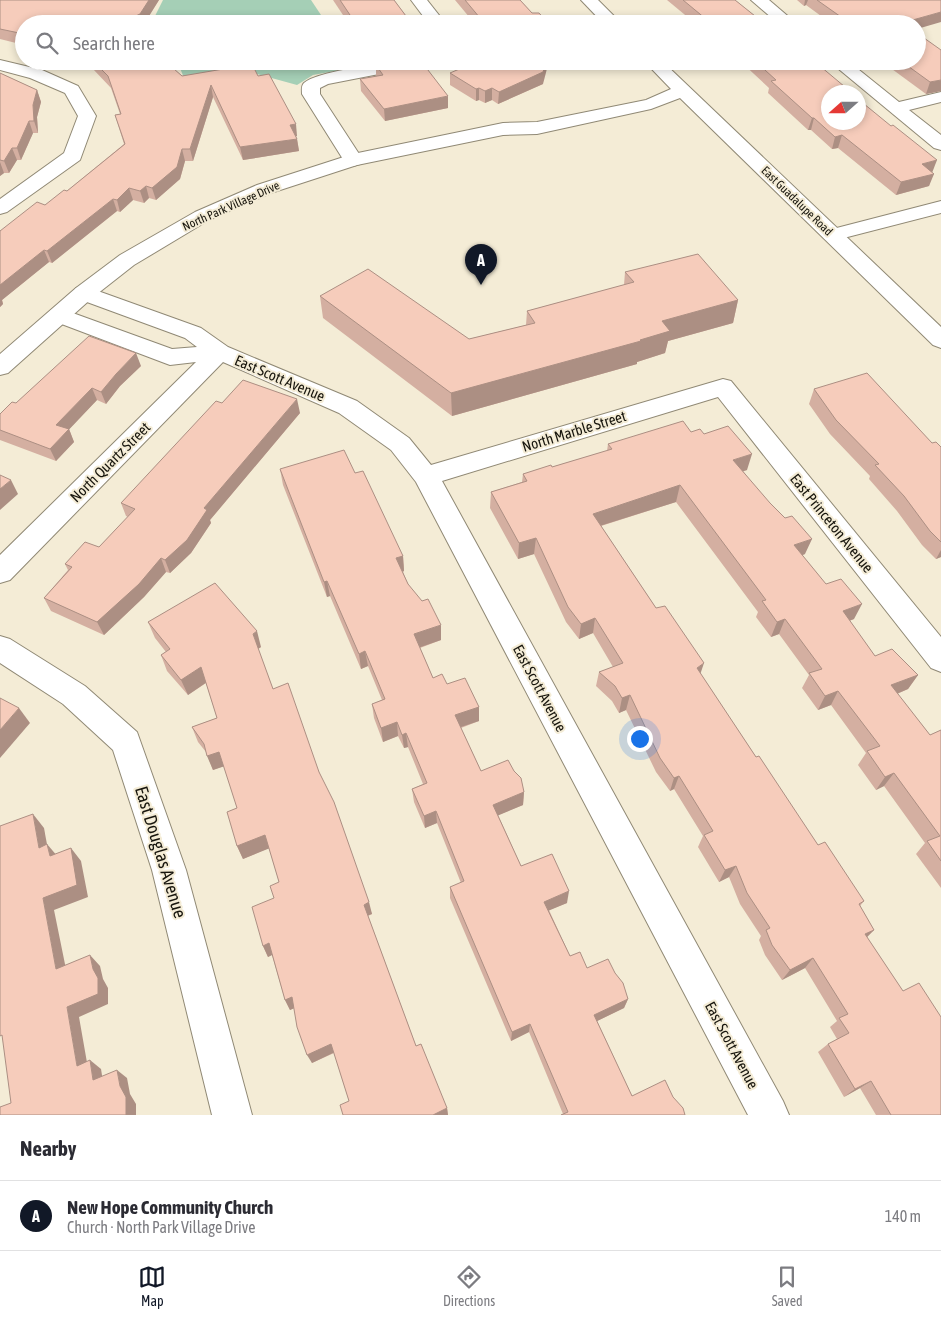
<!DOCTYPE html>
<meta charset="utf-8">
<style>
:root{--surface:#fff;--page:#f7f7f7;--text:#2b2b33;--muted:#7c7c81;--line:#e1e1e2;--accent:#111827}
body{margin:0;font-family:"Asap Condensed",sans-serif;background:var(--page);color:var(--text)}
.compass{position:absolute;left:821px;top:85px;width:45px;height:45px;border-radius:50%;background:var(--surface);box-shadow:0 2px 8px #0003;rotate:249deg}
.you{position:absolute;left:639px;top:738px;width:18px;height:18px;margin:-12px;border:4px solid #fff;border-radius:50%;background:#1a73e8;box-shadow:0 0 0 8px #1a73e833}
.badge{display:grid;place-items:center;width:32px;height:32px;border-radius:50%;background:var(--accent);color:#fff;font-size:16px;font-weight:700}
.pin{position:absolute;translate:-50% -41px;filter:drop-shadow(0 1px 2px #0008)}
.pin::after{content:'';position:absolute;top:26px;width:18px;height:15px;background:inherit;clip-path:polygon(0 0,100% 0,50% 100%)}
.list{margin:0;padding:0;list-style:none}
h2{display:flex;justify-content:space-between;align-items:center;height:65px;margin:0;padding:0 20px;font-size:21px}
h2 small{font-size:16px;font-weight:400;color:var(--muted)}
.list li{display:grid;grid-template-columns:32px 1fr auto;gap:15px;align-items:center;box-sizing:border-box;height:70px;padding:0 20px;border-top:1px solid var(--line)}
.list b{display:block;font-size:19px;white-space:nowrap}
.list p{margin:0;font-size:16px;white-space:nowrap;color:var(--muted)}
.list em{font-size:16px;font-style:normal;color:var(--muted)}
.icon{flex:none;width:28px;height:28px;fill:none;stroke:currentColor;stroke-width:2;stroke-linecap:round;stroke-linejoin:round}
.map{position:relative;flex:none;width:941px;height:1115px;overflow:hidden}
.search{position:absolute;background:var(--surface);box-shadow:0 2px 8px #0003;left:15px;right:15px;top:15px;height:55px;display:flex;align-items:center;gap:12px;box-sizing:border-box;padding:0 18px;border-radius:28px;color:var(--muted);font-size:19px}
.sheet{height:135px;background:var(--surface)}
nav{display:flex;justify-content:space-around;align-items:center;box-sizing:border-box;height:70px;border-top:1px solid var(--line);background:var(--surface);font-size:14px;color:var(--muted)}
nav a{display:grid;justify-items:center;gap:2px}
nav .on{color:var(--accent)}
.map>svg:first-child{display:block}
.green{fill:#a5cfb6}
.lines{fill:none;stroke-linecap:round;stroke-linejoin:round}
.street-casing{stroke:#908975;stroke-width:2}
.secondary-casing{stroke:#908975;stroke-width:2}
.street{fill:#fff;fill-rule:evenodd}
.secondary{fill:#fff;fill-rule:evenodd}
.wall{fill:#d4afa1}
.shaded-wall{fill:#ac8f83}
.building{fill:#f6ccbb;stroke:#ac8f83}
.labels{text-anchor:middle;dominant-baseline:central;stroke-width:4;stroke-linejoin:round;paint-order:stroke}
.far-street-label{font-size:12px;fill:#17150d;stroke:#f4ecd6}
.street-label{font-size:15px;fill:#17150d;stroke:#f4ecd6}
.near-street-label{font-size:18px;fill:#17150d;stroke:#f4ecd6}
</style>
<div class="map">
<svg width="941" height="1115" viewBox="0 0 941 1115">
<rect width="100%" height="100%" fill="#f4ecd6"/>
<g class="green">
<path d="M163,0h148l16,24h-176z"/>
<path d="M177,61h177l3,6 -44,8 -16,10 -40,-11 -70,11z"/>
</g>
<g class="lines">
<defs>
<g id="street">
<path d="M411,0h16l19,24h-17z"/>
<path d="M751,0h18l28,24h-18z"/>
<path d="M0,60l42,10 36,16 18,30 -16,44 -73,52 -7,2v-15l64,-46 14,-37 -13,-23 -35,-15 -30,-8z"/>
<path d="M392,61h35l-2,4 -97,19 -8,4v6l43,66 -3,4 -7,2 -7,-2 -44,-70c0,-4 -1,-8 2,-11 12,-11 70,-18 88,-22z"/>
<path d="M829,61h19l51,41 42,-10v10l-32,8 32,25v15l-7,-2z"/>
<path d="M941,201v12l-109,28 -7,-2 -3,-4 3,-4z"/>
<path d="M84,286l117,42 27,19 129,54 52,37 22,27 292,-86 8,2 210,256v35l-10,-4 -213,-271 -276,84 341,620 6,14h-41l-332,-633 -25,-32 -52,-37 -116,-51 -213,218 -10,3v-28l196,-193 -26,3 -8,-3 -111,-42 -3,-5 3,-5 8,-2 113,41 25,-2 -12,-9 -109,-40 -3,-5 3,-5z"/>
<path d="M0,636l10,3 75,47 52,46 49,138 66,245h-40l-60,-245 -39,-120 -50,-46 -63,-41z"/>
</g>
<g id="secondary">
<path d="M581,0h17l24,24h-18z"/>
<path d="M644,61h18l279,266v21l-8,-3 -253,-247 -29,11 -114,25 -34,1 -146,30 -86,28 -62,27 -75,45 -42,33 -84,75 -8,2v-21l76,-66 44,-33 75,-43 62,-27 96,-31 150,-31 34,-1 109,-22 25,-11z"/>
</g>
</defs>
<use href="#street" class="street-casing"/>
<use href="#secondary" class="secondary-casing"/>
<use href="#street" class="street"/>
<use href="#secondary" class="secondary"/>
</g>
<g class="wall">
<path d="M0,0h159l-15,24h-120v21l-24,-6z"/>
<path d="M333,0h61l18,24h-63z"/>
<path d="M455,0h65l12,13 17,11h-74z"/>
<path d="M667,0h68l30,24h-69z"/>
<path d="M797,0h144l-24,24h-85l-26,-19 -2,1z"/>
<path d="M76,61h89l17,15 68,-7 8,7 39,60h-1l1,3 2,12 -56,9 -30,-63 -20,64h-8l-5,18 -24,21 -7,-2 -5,5 -11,-3 -13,12 -3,-1 -65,52 -3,-1 -47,38 1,4 -3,3v-76l45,-26 22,-14 57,-47 -9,-29 5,-1 -9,-26 -18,-19z"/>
<path d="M740,61h74l118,112 -3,13 -33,9 -58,-47 -6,1 -21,-19h-3l-40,-37 1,-5z"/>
<path d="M881,61h36l24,30 -15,3z"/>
<path d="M376,65l72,43 -63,13 -24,-30 -1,-12 16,-3z"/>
<path d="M0,73l37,17 4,12 -4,15 1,16h-5l-12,27h-4l-8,13h-5l-4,3z"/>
<path d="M450,73l93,11 -45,20 -6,-4 -7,3 -6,-3 -3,1 -26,-16z"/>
<path d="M625,272l113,28 -5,23 -65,18 -3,12 -28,9v2l-185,52 -129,-98 -3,-22 149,43 57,-14 1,-14 97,-26z"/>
<path d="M141,366l-21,20 -14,18 -9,-4 -28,29 5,13 -18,19 -56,-21v-26l16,-11z"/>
<path d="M814,389l127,58v110l-5,2 -14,-14 -25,-34 -28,-32 1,-3 -40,-42 -21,-30z"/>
<path d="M222,403l78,10 -90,107 1,3 -20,30 -21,20 -4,-1 -22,25 -40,38 -53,-24 -7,-13 24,-28 -3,-6 34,-17 29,-30 -2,-1 -5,-13z"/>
<path d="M691,432l13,2 43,36 -4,1 62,83 -3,1 52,64 -5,2 26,35 43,19 -10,14 -11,5 33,41 11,-5v158l-25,-34 9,-11 -41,-57 -8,4 -18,-25 8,-12 -35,-48 -13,5 -16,-22 7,-13 -30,-41 -8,3 -15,-20 2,-5 -82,-110 -75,24 155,231 62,88 46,56 -4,5 14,24 -7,7 74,178h-65l-16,-27 -16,9 -26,-45 10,-8 9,-5 -7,-12 7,-6 -32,-53 -23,12 -17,-25 -6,-15 2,-4 -21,-32 -11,-27 -10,5 -21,-35 5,-11 -29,-47 -4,2 -14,-19 -30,-62 -7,3 -7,-12 -16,-15 3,-14 14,-5 -20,-34 -14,6 -13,-17 -32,-68 -16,5 -28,-51 1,-16 31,-10 1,-8 29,-7 55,-16 1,-7z"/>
<path d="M280,469l75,4 48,83 1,15 -1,1 5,12 33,56 -21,8 13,30 14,6 32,23v14l-18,7 20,43 43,21 -1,13 -25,10 23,51 46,37 -18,7 21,46 17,12 41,31 -4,9 -27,13 35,75 41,1 -110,17 -34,-82 -18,9 -61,-143v-11l11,-4 -24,-60 -12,5 -11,-26 -2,-13 11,-5 -15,-37 -4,1 -6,-12 -15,6 -9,-24 -2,-14 10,-4 -14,-34 -7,3 -31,-73 -3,1 -44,-112z"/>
<path d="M148,622l113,25 -3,2 15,40 46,83 53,142 -4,2 48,130 31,62 1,7h-105l6,-14 -15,-48 -22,10 -18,-55 -4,2 -5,-10 -13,-45 -4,2 -5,-11 11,-48 5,-16 -10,-34 -26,11 -6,-13v-38l-13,-42 -11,4 -7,-18 -8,-10 -6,-15 25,-9 -11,-35 -18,12 -21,-24 -6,-16 5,-3 -11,-14z"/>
</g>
<g class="shaded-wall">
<path d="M149,0h10l-15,24h-21v-2z"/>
<path d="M805,0h3l-2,5 -2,1z"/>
<path d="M941,12v10l-24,7v-5h-15v-1z"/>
<path d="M367,61h13l-12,3z"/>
<path d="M547,61h2l-6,23 -45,20 1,-12z"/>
<path d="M941,80v11l-15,3 4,-12z"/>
<path d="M211,85l2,12 -20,64 -3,-12z"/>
<path d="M479,88v12l-3,1v-12z"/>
<path d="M492,88v12l-7,3v-12z"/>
<path d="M37,90l4,12 -4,15 1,16 -4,-12 -1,-16z"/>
<path d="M448,96v12l-63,13 -1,-12z"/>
<path d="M812,118h2l-3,12h-3z"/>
<path d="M29,121l4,12 -12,27 -4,-12z"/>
<path d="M296,124l1,12 -5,1 -2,-12z"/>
<path d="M842,135l-4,13 -6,1 3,-12z"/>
<path d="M297,139l2,12 -56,9 -3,-13z"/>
<path d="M12,148l5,12 -8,13 -5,-12z"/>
<path d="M182,149l3,12 -5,18 -24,21 -4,-12z"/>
<path d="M937,160l-5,13 -10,-9z"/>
<path d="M0,162l4,11 -4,3z"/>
<path d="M934,174l-5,12 -33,9 5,-13z"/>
<path d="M146,186l3,12 -5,5 -4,-12z"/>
<path d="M129,188l4,12 -13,12 -3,-12z"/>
<path d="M113,199l4,12 -65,52 -5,-12z"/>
<path d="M44,250l5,12 -47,38 1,4 -3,3v-22z"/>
<path d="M738,300l-5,23 -65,18 -3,12 -28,9v2l-185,52 -1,-23 189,-53 22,-19z"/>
<path d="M136,353l5,13 -21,20 -14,18 -5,-12 15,-18z"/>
<path d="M92,388l5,12 -35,37 -6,-12z"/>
<path d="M297,399l3,14 -90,107 1,3 -20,30 -21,20 -5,-13 39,-52z"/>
<path d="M69,429l5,13 -18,19 -6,-12z"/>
<path d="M752,454l-5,16 -18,6 4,-16z"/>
<path d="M11,480l7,14 -18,16v-21z"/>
<path d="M680,485l-4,17 -86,27 3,-15z"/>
<path d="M536,538l-2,16 -16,5 1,-16z"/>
<path d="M812,539l-7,15 -17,7 6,-16z"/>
<path d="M941,550v7l-5,2z"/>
<path d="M403,556l1,15 -7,2 -1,-15z"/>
<path d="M161,558l5,14 -22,25 -40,38 -7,-13z"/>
<path d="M327,581l3,15 -3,1 -3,-15z"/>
<path d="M862,604l-8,15 -19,7 8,-15z"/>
<path d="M595,618l-2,15 -14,6 2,-15z"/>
<path d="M785,619l-6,15 -8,3 6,-15z"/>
<path d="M441,625v15l-26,9 -1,-15z"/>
<path d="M257,631l4,16 -3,2 -5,-15z"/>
<path d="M365,651l3,15 -7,3 -2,-15z"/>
<path d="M704,663l-5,15 -2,-10z"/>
<path d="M201,667l6,15 -19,13 -7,-15z"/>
<path d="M918,675l-10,14 -26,11 9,-15z"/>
<path d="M838,691l-7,14 -13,5 7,-14z"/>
<path d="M630,695l-4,15 -7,3 3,-15z"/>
<path d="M479,707v14l-24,8v-14z"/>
<path d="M19,708l11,15 -30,35v-28z"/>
<path d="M397,722l1,14 -15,6 -2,-14z"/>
<path d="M406,733l2,14 -4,1 -2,-13z"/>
<path d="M219,752l6,14 -12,4 -6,-14z"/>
<path d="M894,773l-10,13 -8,4 9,-13z"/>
<path d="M679,776l-5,13 -4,2 4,-13z"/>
<path d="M524,792l-1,13 -31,13 1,-13z"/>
<path d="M436,811l1,12 -12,5 -1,-12z"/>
<path d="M33,814l11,14 6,33 -11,-13z"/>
<path d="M265,835l5,13 -27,11 -6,-13z"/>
<path d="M47,844l11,13 -8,-1z"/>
<path d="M71,848l10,13 7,36 -34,13 14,69 -12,-10 -13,-71z"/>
<path d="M736,866l-7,11 -10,5 6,-12z"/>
<path d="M569,891l-2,12 -24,10 1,-11z"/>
<path d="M369,902l3,12 -6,2 -2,-11z"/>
<path d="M874,930l-10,10 1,-6z"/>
<path d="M269,943l5,11 -6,3 -5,-11z"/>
<path d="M90,955l10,11 3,13 5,9v16l-29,13 10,57 -12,-8 -10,-59 26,-38z"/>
<path d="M813,958l-8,10 -23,12 8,-10z"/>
<path d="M292,997l5,10 -7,3 -5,-10z"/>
<path d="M628,999l-4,9 -33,16 3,-9z"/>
<path d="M530,1024l-1,8 -18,9 1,-9z"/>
<path d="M331,1044l4,8 -23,11 -5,-8z"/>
<path d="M90,1060l11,9 3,19 -11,-8z"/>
<path d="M117,1070l10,8 3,16 6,10v11h-10l-6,-29z"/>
<path d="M871,1081l-11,7 -16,9 11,-8z"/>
<path d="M447,1108l1,7h-15z"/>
</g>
<g class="building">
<path d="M0,0h149l-9,14 -17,8 2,2h-101v10l-24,-5z"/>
<path d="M340,0h54l18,24h-56z"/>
<path d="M465,0h55l12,13h7l10,11h-64z"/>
<path d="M683,0h52l30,24h-53z"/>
<path d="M817,0h124v12l-39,11 2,1h-53z"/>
<path d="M917,33l24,17v30l-11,2 -29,-21h16z"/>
<path d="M93,61h72l17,15 65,-11 3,4 4,-1 4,8 11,-2 27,50 -6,1 7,14 -57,8 -29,-62 -21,64h-8l-5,18 -25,21 -6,-2 -6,5 -11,-3 -12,12 -4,-1 -66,52 -3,-1 -44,35v-54l37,-29 8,3 19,-15 3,1 58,-47 -10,-29 6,-1 -13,-38z"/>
<path d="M394,61h27l27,35 -64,13 -24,-30 23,-4 -7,-10z"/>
<path d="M478,61h69l-4,11 -44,20 -7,-4 -7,3 -6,-3 -3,1 -26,-16z"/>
<path d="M755,61h59l37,31h-23v30h30v-23l33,27 2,-1 44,35 -15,4 12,10 -33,8 -59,-47 -7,2 -21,-19h-2l-41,-37 5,-1z"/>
<path d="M0,73l37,17 -4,15 1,16h-5l-12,27h-5l-8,13 -4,-1z"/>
<path d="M698,254l40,46 -76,21 8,10 -30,9 1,1 -190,52 -131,-97 48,-27 101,70 66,-16 -8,-12 107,-29 -9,-10z"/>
<path d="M89,336l47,17 -20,21 -15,18 -9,-4 -36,37 13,4 -19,20 -50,-19v-16l12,-12 4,1z"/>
<path d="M867,373l65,70 4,-1 5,5v95l-11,-11 -26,-35 -29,-31 4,-1 -43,-44 -22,-31z"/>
<path d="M243,380l54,19 -93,109 3,2 -20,30 -22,20 -4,-2 -22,26 -42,38 -53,-24 28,-31 -7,-3 20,-22 14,5 36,-38 -14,-6 95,-102 6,2z"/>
<path d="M683,421l8,11 9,-3 4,5 24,-8 24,28 -19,6 37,43 15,15 7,-2 20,23 -18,6 32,39 15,-5 21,25 -19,7 32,45 17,-7 26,26 -27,10 39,50 11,-5v131l-14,-20 13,-5 -46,-63 -9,4 -18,-26 13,-5 -42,-55 -13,5 -16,-23 13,-4 -37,-50 -8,3 -15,-21 4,-1 -86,-115 -87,29 63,94 9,-2 39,57 -7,5 59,89 3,-1 59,89 7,-3 39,59 -5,3 15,26 -9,4 38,57 16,-8 22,34v98h-50l-20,-34 -16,8 -27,-45 21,-11 -10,-15 9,-4 -35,-56 -23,12 -18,-25 -6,-15 4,-2 -23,-35 -11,-27 -11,4 -21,-35 9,-4 -34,-55 -5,2 -14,-20 -30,-63 -8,3 -7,-12 -16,-14 24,-9 -28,-45 -14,6 -13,-17 -32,-69 -17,5 -28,-51 36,-11 -4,-7 28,-9 1,2 60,-18 -4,-5z"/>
<path d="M344,450l11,23 8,-2 40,85 -7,2 12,26 14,17 6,-2 13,26 -27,9 19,44 9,-4 5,10 18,-6 14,29 -24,8 26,56 27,-11 6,11 7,7 3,14 -31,13 28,61 31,-12 17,37 -25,11 26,54 10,-4 7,16 21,-9 7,14 8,10 5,16 -34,16 38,81 33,-16 8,17 10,11 2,7h-124l7,-3 -38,-88 -18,8 -62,-145 14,-6 -28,-70 -12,5 -12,-27 15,-6 -21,-50 -4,2 -5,-13 -16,6 -9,-24 13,-5 -20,-48 -6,3 -32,-73 -3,1 -44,-113z"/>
<path d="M0,475l11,5 -11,9z"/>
<path d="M215,583l42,48 -4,3 20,55 15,-6 31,89 15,30 35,100 -5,3 52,141 5,-2 26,64 -14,7h-90l-3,-10 9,-4 -18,-57 -24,11 -10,-28 -5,-30 -7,3 -16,-57 -6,3 -11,-39 22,-9 -4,-12 9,-4 -14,-47 -28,11 -10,-34 10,-4 -18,-56 -12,4 -3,-12 -12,-17 25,-9 -16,-51 -20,13 -20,-25 9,-6 -22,-27z"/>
<path d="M0,698l19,10 -19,22z"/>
<path d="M33,814l6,34 8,-4 3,12 21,-8 6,37 -34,13 13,71 34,-14 3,14 5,9v16l-31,13 10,59 13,-6 3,20 24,-10 3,16 6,11v18h-126v-8l11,-4 -9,-68 -2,1v-210z"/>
</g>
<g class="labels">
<g class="far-street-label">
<text transform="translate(797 201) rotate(44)">East Guadalupe Road</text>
<text transform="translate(231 206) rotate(-24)">North Park Village Drive</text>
</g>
<g class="street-label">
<text transform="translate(280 378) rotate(23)">East Scott Avenue</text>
<text transform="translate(574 431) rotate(-17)">North Marble Street</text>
<text transform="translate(110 462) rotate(-45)">North Quartz Street</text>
<text transform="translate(832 523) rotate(51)">East Princeton Avenue</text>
<text transform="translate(540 688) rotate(62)">East Scott Avenue</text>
<text transform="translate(732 1045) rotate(62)">East Scott Avenue</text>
</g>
<g class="near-street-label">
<text transform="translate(161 852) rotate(73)">East Douglas Avenue</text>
</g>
</g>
</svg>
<svg class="compass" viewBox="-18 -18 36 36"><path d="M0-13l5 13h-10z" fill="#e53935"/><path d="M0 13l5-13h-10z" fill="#7c7c81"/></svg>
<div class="you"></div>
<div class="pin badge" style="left:481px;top:285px">A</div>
<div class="search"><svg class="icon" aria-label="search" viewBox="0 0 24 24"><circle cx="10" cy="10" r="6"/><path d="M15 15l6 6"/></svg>Search here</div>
</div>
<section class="sheet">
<h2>Nearby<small></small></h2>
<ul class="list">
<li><span class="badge">A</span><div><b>New Hope Community Church</b><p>Church · North Park Village Drive</p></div><em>140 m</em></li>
</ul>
</section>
<nav>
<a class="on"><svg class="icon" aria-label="map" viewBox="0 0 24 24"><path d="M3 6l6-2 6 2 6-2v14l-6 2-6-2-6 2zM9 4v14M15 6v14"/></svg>Map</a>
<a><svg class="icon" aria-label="directions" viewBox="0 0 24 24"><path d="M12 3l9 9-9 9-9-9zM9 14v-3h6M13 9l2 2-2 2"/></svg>Directions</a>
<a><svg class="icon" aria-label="saved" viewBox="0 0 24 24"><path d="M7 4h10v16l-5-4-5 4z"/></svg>Saved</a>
</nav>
